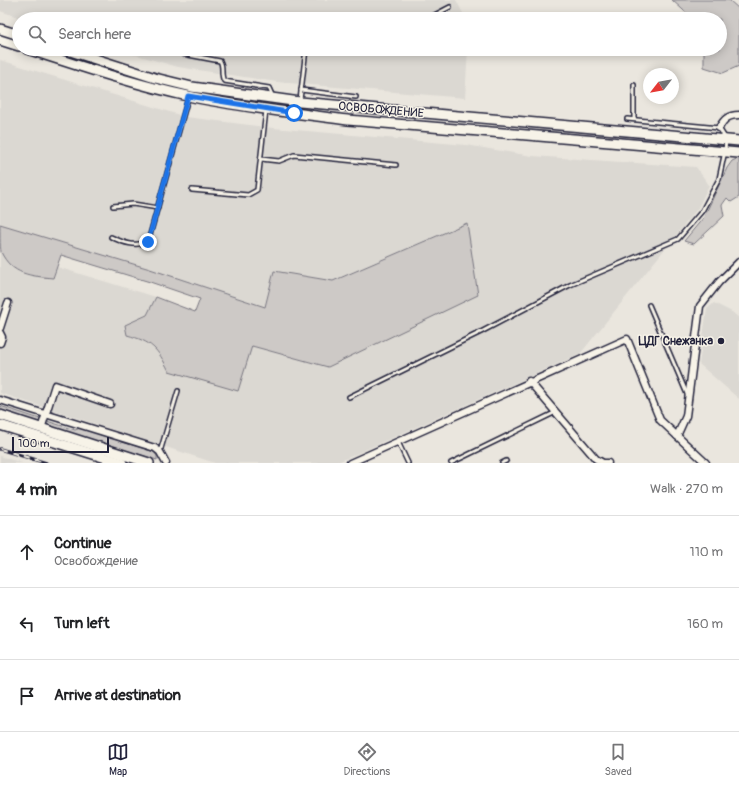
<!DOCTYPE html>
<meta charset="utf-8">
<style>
:root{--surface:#fff;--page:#f2f2f2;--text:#202124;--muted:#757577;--line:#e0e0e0;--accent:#22223b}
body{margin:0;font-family:Pangolin,sans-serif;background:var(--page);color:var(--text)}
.compass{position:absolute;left:643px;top:68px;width:36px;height:36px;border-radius:50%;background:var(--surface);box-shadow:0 2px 10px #0003;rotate:239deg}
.scale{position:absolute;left:12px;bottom:10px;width:97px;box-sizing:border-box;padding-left:4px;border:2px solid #22223b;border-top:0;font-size:11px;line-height:14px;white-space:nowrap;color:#22223b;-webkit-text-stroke:3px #f7f3e8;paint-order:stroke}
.stop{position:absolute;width:12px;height:12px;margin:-9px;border:3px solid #1a73e8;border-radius:50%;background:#fff}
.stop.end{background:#1a73e8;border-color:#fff;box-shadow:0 1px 4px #0008}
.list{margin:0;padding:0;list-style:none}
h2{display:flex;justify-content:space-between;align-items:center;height:52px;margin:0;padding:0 16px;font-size:17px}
h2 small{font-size:13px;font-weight:400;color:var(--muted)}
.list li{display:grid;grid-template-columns:26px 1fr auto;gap:12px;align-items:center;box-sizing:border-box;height:72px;padding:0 16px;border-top:1px solid var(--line)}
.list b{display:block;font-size:15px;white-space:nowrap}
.list p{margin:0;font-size:13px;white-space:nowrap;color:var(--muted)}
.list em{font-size:13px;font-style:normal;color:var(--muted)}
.icon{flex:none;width:22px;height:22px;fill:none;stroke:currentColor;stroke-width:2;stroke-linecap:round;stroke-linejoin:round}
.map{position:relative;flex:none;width:739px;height:463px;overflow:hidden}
.search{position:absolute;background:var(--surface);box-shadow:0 2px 10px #0003;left:12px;right:12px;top:12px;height:44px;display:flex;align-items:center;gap:10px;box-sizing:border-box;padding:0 14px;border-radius:22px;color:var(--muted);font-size:15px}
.sheet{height:268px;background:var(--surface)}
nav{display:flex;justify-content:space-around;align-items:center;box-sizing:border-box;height:56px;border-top:1px solid var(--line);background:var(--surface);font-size:11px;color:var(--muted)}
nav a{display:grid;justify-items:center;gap:2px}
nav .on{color:var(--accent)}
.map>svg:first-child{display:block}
.built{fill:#dbd8d2}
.green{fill:#cdc9c6;stroke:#787680}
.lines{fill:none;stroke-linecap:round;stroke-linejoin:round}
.lane-casing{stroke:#22223b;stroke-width:6}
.street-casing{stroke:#22223b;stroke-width:9}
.secondary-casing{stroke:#22223b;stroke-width:12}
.lane{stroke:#f7f3e8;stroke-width:3}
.street{stroke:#f7f3e8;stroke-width:6}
.secondary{stroke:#f7f3e8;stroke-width:9}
.rail-casing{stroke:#22223b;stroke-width:3.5}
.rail{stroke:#f7f3e8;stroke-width:2;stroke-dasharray:6;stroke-linecap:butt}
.route{stroke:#1a73e8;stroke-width:5}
.poi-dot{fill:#22223b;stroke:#f7f3e8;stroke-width:1.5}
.labels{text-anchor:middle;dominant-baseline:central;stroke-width:3;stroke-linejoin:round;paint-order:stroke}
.street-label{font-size:12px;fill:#22223b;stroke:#f7f3e8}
.poi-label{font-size:12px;font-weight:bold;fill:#22223b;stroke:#f7f3e8;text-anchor:end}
</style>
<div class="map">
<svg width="739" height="463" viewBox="0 0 739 463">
<rect width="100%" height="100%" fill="#eae6de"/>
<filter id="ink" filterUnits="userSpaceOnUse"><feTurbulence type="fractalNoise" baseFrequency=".025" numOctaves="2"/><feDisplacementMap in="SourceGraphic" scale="8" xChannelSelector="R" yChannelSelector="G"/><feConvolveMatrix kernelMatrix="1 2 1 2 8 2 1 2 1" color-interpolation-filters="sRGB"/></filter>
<g filter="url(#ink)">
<g class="built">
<path d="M0,0h456l10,19h-442l-24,-8z"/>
<path d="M116,49h352l-3,49 -188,-16 -99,-15z"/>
<path d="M0,60l186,57 87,11 193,17 66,11 164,11 13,18 -11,23 -118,146 -244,109h-121l-215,-70v-141l53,26 4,-11 99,30 -9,18 -22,10 2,10 18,5 15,13 9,18 83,-25 76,21 139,-144 -134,58 -59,-10 -9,36 -115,-38 -150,-45z"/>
<path d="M714,303l18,9 7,6v81l-40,-35 8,-55z"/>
<path d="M0,456l9,3 14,4h-23z"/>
</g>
<g class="green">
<path d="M672,0h57l10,9v57l-16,7 -19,-6v-18h16v-30h-27z"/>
<path d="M739,158v39l-8,5 -4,-4 -5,7 2,11 -30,28 -10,-3 20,-24 23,-49 5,-7z"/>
<path d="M467,223l11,72 -150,72 -76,-21 -14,45 -69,-20c-12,-23 -17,-29 -42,-36l-2,-10 22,-10 9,-18 39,15 5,-13 -50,-17 -89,-27 -8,23c-22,-2 -41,-3 -52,-26 -1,-6 -1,-21 -1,-28l150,45 115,38 9,-36 59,10z"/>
<path d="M0,406l40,13 -1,4 -39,-13z"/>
<path d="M47,421l28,9 5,-2 74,24 3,4v4l-111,-35z"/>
</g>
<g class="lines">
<defs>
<g id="lane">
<path d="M427,19l23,-12"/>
<path d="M183,54l37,7c4,6 0,13 4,20l45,7 4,9"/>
<path d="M634,85v34"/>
<path d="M301,90l55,7"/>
<path d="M300,100l6,-51"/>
<path d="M261,159l18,2 15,-6 102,10"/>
<path d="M192,190l56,5 9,-5 9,-80"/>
<path d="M113,206l20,-2 25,4"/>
<path d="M111,237c13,6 24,10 37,5l40,-144"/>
<path d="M649,305l38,89"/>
<path d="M349,397l132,-65 89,-47 108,-46 24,-28 17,-32 6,-28 1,-12 -7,-11 -92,-9"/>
<path d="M398,442l10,21"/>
<path d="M160,452l18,-61"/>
<path d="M451,463l105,-51"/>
<path d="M502,463l4,-2"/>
</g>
<g id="street">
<path d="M719,128c5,-9 9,-13 20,-13"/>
<path d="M0,328l8,-25"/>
<path d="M0,333l2,4 -2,6"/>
<path d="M529,381l67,78 7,4h5"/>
<path d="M0,400l155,48 5,4 6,11"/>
<path d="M41,429l14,-44 55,19"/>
<path d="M677,436l9,-20 14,-110 19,-24 20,-20"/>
<path d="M350,463l277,-124 33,81 46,43"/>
</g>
<g id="secondary">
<path d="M0,29l19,6"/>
<path d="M0,40l19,6"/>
<path d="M27,49c53,17 106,35 161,47 52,11 107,17 160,24l391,33"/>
<path d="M64,49l91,29 37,9 108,15 439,39"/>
<path d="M0,415l149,48"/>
<path d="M0,425l122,38"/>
</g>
</defs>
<use href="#lane" class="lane-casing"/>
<use href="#street" class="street-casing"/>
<use href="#secondary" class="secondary-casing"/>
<use href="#lane" class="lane"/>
<use href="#street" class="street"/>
<use href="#secondary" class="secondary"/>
<defs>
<path id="rail" d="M0,449l46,14"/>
</defs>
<use href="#rail" class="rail-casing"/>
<use href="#rail" class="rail"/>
</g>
</g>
<g class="lines" filter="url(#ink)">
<path class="route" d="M148,242l40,-146 106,17"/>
</g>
<circle class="poi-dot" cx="721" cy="341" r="4"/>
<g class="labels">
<g class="street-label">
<text transform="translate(381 110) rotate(5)">ОСВОБОЖДЕНИЕ</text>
</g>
<g class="poi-label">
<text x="713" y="341">ЦДГ Снежанка</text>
</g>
</g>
</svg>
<svg class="compass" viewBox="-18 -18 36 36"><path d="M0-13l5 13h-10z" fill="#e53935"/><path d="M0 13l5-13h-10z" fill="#757577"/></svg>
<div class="scale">100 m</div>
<div class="stop" style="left:294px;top:113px"></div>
<div class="stop end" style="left:148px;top:242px"></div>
<div class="search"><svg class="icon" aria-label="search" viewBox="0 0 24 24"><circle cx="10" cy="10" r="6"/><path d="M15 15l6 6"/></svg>Search here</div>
</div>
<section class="sheet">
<h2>4 min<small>Walk · 270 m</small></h2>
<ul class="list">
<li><svg class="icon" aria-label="ahead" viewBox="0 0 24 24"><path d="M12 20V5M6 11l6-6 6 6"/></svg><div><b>Continue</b><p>Освобождение</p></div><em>110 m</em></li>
<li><svg class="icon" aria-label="left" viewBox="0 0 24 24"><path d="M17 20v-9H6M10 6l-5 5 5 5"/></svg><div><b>Turn left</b></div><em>160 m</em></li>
<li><svg class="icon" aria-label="arrive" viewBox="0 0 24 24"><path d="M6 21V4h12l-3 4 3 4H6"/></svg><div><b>Arrive at destination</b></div></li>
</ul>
</section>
<nav>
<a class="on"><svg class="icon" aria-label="map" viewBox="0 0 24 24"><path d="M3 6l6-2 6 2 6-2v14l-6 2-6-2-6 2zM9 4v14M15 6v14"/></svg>Map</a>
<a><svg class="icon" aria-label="directions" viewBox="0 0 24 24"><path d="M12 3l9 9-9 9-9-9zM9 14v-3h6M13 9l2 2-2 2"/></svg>Directions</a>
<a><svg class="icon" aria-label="saved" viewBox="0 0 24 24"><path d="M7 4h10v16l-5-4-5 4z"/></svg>Saved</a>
</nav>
